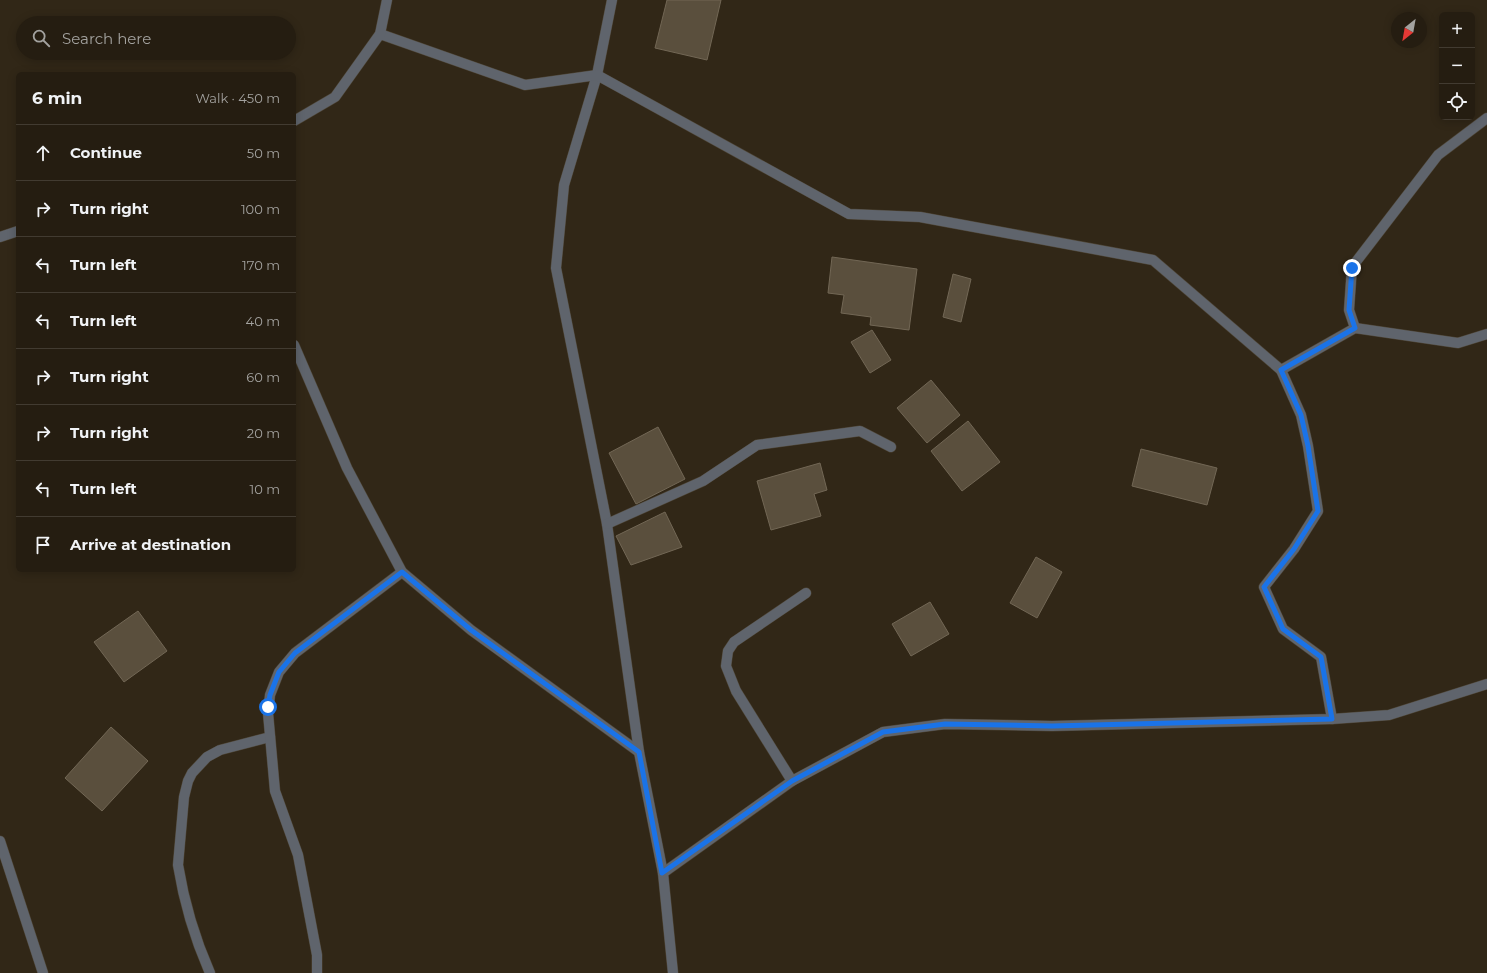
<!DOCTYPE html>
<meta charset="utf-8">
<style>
:root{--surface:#251d11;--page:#312a1f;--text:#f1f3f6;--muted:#a3a29f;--line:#423b31}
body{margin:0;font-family:Montserrat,sans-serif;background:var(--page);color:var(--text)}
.controls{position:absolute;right:12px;top:12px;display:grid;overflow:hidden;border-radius:6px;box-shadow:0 2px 10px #0003}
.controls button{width:36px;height:36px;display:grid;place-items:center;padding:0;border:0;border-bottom:1px solid var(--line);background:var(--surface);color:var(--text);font:20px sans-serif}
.compass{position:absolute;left:1391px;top:12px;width:36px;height:36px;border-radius:50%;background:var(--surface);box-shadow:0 2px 10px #0003;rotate:211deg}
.stop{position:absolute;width:12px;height:12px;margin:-9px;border:3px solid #1a73e8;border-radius:50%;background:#fff}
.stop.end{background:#1a73e8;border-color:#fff;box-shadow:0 1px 4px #0008}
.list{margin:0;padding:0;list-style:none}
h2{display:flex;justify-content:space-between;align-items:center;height:52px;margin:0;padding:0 16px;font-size:17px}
h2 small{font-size:13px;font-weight:400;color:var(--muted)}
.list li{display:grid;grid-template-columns:26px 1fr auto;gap:12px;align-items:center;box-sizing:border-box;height:56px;padding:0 16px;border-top:1px solid var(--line)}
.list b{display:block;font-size:15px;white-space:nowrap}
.list em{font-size:13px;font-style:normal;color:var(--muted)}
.icon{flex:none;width:22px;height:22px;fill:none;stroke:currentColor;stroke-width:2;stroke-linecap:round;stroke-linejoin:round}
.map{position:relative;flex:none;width:1487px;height:973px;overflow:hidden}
.search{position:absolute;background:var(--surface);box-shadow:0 2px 10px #0003;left:16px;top:16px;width:280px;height:44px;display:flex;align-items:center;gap:10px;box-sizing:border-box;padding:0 14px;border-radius:22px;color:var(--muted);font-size:15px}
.panel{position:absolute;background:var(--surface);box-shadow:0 2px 10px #0003;left:16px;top:72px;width:280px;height:500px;border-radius:6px}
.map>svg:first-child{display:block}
.building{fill:#5a4f3d;stroke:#726755}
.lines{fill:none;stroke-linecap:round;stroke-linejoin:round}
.minor-casing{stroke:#4e4536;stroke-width:11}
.minor{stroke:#5f646c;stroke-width:10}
.route{stroke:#1a73e8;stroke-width:5}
</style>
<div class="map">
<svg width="1487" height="973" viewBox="0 0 1487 973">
<rect width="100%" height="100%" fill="#312717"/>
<g class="building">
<path d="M667,0h54l-14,60 -52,-12z"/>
<path d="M832,257l85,12 -8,61 -39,-5 1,-8 -30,-4 3,-18 -16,-2z"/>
<path d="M953,274l18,5 -10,43 -18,-5z"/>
<path d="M872,330l19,30 -21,13 -19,-31z"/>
<path d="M931,380l29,35 -33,28 -30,-35z"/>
<path d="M968,421l32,41 -38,29 -31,-40z"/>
<path d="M658,427l27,52 -49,25 -27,-51z"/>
<path d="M1141,449l76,19 -10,37 -75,-19z"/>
<path d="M820,463l7,27 -13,4 7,22 -50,14 -14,-49z"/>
<path d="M665,512l17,35 -51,18 -15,-29z"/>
<path d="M1036,557l26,15 -25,46 -27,-15z"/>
<path d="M930,602l19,32 -38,22 -19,-32z"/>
<path d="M138,611l29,40 -43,31 -30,-40z"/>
<path d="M111,727l37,34 -46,50 -37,-33z"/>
</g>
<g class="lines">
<defs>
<g id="minor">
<path d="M612,0l-15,75 -33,110 -8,83 51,256 32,228 24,121 10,100"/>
<path d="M380,34l145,51 72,-10 252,139 71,3 233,43 128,110 74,-42 103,15 29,-9"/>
<path d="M294,121l41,-24 45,-63 7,-34"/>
<path d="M0,237l18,-6"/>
<path d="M1355,328l-6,-18 3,-43 86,-112 49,-37"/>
<path d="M294,345l53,123 55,104 69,58 168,122"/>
<path d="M1281,370l20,45 7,31 10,65 -24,38 -30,38 19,42 38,28 11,62"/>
<path d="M607,524l96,-43 54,-36 103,-14 31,16"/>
<path d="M792,781l-56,-90 -10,-25 2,-15 6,-9 72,-49"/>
<path d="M0,841l43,132"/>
<path d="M663,873l129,-92 91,-49 62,-8 107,2 280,-7 57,-4 98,-31"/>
<path d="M210,973c-15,-34 -26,-71 -32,-108l6,-68 4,-16 4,-8 15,-16 13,-7 50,-13"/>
<path d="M317,973v-18l-19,-100 -23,-64 -7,-78 2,-18 9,-23 16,-19 107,-81"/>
</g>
</defs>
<use href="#minor" class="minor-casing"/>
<use href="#minor" class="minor"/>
</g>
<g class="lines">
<path class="route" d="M268,707l2,-12 9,-23 16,-19 107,-81 69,58 168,122 23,121 130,-92 91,-49 62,-8 107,2 280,-7 -11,-62 -38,-28 -19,-42 30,-38 24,-38 -10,-65 -7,-31 -20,-45 74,-42 -6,-18 3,-42"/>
</g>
</svg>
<div class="controls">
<button>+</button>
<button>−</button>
<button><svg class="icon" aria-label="locate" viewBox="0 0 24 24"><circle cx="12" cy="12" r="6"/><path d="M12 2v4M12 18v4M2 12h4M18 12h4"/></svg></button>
</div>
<svg class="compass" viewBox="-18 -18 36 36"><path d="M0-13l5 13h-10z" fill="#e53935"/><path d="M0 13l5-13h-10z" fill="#a3a29f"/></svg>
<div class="stop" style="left:268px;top:707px"></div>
<div class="stop end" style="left:1352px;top:268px"></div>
<div class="search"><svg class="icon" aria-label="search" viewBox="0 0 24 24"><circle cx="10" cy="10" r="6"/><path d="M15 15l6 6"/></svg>Search here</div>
<section class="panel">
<h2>6 min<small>Walk · 450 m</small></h2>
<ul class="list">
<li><svg class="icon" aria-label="ahead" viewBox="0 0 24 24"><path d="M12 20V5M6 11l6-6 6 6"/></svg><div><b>Continue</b></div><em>50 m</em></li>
<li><svg class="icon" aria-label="right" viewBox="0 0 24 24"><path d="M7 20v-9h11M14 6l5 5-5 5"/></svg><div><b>Turn right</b></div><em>100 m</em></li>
<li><svg class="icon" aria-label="left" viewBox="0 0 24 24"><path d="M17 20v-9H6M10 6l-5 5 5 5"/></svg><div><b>Turn left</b></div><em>170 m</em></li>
<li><svg class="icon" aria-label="left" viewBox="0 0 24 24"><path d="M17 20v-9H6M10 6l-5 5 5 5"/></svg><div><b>Turn left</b></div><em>40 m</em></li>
<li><svg class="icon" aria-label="right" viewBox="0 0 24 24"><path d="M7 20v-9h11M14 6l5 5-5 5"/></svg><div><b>Turn right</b></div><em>60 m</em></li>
<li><svg class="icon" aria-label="right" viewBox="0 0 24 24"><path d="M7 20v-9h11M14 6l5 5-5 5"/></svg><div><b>Turn right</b></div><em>20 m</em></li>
<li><svg class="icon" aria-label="left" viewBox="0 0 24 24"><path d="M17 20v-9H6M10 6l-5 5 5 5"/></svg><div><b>Turn left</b></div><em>10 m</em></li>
<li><svg class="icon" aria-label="arrive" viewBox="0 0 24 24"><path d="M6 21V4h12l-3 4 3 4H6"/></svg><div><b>Arrive at destination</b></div></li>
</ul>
</section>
</div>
